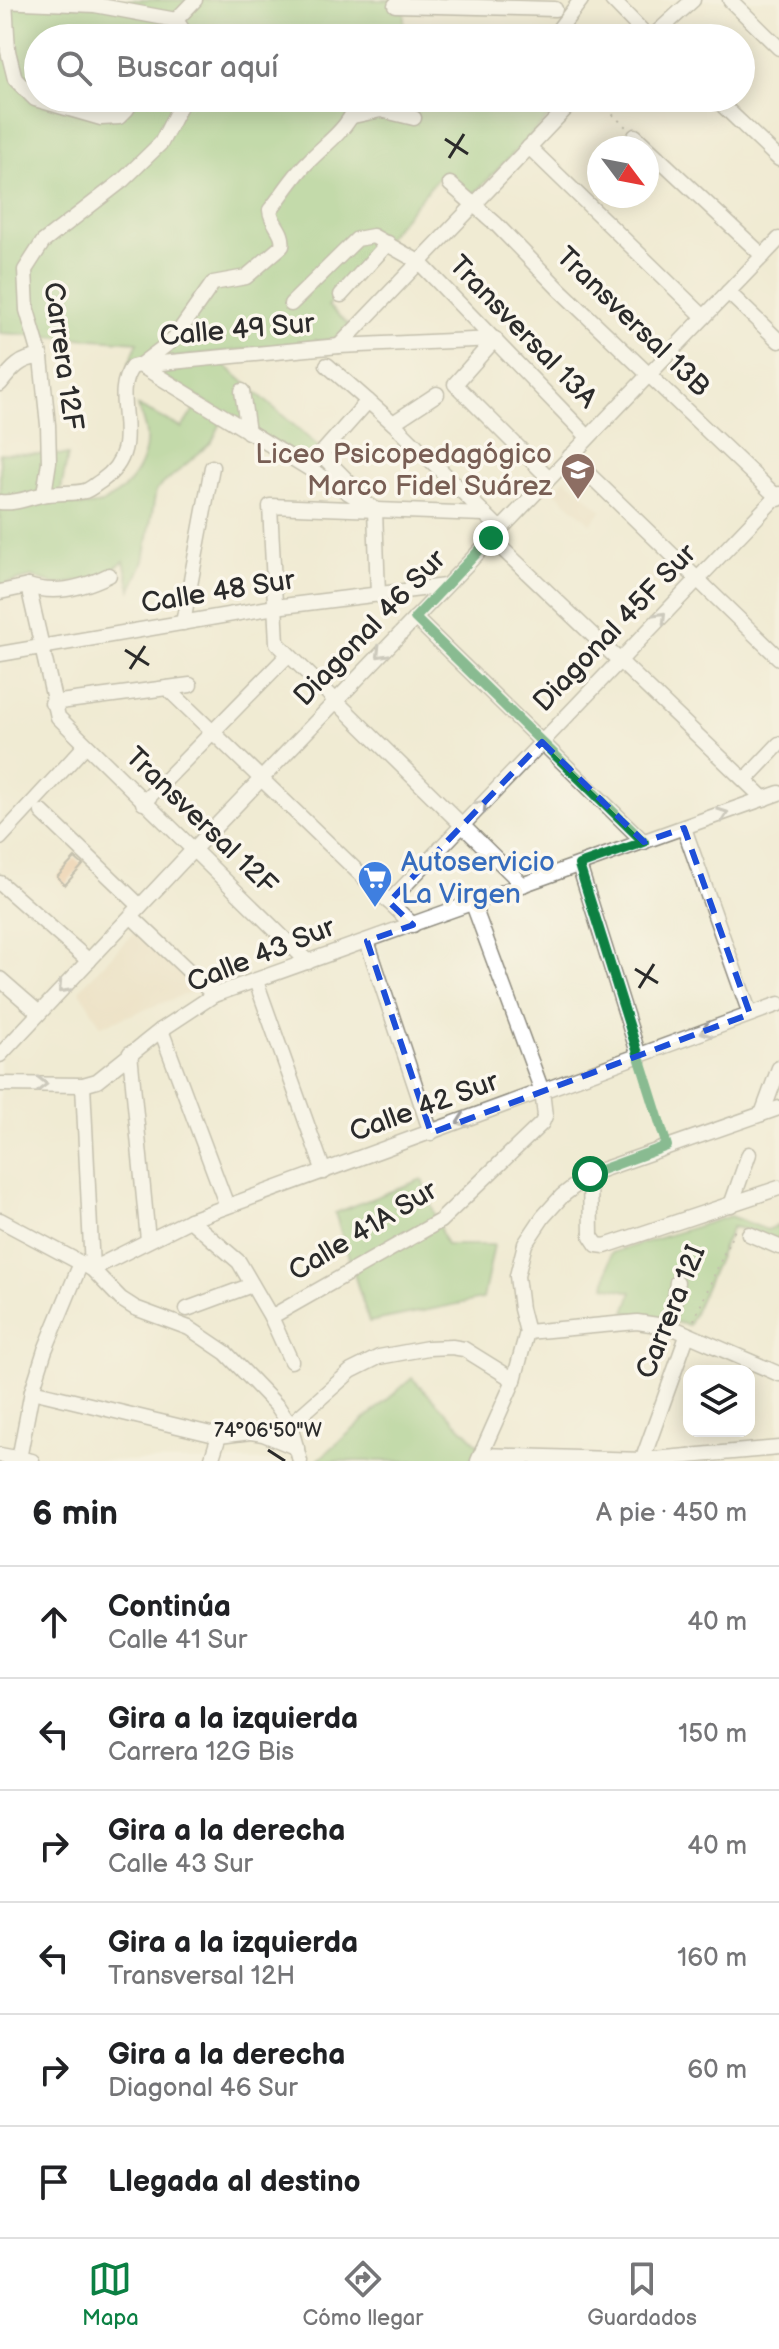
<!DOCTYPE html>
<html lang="es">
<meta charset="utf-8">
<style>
:root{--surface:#fff;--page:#f6f6f6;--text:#202124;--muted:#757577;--line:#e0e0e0;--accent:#0b8043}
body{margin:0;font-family:"Balsamiq Sans",sans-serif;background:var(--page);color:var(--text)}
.controls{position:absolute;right:24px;bottom:24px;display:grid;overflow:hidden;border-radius:16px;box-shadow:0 4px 20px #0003}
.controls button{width:72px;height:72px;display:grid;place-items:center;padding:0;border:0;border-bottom:2px solid var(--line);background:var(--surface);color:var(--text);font:40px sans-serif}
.compass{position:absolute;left:587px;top:136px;width:72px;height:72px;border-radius:50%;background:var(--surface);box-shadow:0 4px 20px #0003;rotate:122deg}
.stop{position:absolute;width:24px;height:24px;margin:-18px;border:6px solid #0b8043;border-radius:50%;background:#fff}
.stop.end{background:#0b8043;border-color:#fff;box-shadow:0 2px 8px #0008}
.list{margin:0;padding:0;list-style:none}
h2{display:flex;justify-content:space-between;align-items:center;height:104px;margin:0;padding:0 32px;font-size:34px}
h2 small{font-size:26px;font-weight:400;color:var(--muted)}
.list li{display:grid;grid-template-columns:52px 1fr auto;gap:24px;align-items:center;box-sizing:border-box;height:112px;padding:0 32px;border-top:2px solid var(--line)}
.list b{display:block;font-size:30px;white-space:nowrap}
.list p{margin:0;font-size:26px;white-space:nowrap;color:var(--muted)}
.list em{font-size:26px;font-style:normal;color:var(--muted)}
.icon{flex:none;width:44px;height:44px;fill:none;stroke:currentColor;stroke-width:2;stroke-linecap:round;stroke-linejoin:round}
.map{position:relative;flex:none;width:779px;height:1461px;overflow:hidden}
.search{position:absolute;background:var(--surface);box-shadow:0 4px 20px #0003;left:24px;right:24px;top:24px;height:88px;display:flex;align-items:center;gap:20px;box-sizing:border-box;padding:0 28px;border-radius:44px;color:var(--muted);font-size:30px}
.sheet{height:776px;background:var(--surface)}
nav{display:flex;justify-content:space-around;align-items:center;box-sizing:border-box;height:112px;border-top:2px solid var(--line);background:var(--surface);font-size:22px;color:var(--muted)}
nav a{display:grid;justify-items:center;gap:4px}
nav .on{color:var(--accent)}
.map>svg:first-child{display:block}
.built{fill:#e9d9ba}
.green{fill:#8dc578;stroke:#5c7852;stroke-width:2}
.building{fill:#ebb78b}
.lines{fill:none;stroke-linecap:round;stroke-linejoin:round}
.minor-casing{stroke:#8e8b7f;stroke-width:17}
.path{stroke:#8e8b7f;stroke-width:2;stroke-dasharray:2 6;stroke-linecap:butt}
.minor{stroke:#fff;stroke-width:14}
.oneway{stroke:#a0a0a0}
.route{stroke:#0b8043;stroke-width:10}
.marked{fill:none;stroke:#1d4ed8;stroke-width:6;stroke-dasharray:16 10;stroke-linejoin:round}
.ticks{fill:none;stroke:#2b2b2b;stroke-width:3}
.labels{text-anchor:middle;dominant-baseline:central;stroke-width:7;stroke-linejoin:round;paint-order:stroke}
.street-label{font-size:28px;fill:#2b2b2b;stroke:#fbf7ec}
.education-label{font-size:28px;fill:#785e54;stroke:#fbf7ec;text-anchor:end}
.shop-label{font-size:28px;fill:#366cbe;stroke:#fbf7ec;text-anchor:start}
.ticks-label{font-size:20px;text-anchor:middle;fill:#2b2b2b;stroke:#fbf7ec;stroke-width:7;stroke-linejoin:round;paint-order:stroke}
</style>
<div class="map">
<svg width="779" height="1461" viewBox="0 0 779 1461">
<rect width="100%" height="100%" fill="#fbf7ec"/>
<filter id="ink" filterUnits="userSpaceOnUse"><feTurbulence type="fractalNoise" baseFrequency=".0125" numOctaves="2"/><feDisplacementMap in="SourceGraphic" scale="16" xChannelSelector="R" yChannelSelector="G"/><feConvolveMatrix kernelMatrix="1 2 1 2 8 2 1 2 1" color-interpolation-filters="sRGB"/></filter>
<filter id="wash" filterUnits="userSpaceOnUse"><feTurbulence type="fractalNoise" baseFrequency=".006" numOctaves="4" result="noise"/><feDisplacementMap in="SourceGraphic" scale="32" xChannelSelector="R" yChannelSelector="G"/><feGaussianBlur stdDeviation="1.8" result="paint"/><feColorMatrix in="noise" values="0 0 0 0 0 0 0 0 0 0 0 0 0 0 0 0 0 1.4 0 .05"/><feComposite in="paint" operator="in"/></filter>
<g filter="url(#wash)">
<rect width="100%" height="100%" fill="#f0ebd3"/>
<g class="built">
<path d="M565,478l37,32 -11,14 -37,-33z"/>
<path d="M136,930l61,60 -96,36 -22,-36z"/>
</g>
<g class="green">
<path d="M0,0h404v29l139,9h-505v60h529l-97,100 -26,-27 -116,135 21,19 -15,14 -205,24 9,-21 -138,-9z"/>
<path d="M221,362l98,85 -6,8 36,33 -190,-114z"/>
<path d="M138,406l44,22 14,-22 26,15 -10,21 -56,48 -12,71 -13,29 -7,-29 -25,18 -43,6 -24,-8 -32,8v-132l68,2 -9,45c8,2 17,6 25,6 33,1 64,-38 62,-69 0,-10 -5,-21 -8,-31z"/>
<path d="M422,1179l24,66h48l-11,54 -114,23 -34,-109z"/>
<path d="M730,1216l37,14 12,-5v15l-25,-9 -22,-4 -43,98 -64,-13 7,-20 -27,-6 6,-33z"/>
<path d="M412,1378l67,67 -9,16h-153z"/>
</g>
<g id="blocks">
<path class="building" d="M75,858l8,7 -18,20 -8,-8z"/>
</g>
</g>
<g filter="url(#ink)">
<use href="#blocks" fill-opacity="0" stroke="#8e8b7f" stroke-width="2"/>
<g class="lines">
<defs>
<g id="minor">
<path d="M612,0l37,38"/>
<path d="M730,0l49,48"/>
<path d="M0,1l95,4 81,15"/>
<path d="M5,1l3,50 7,28 20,20 66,19 18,-1 8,-8 6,-11"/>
<path d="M395,5l160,4"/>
<path d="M176,20l19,-20"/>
<path d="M176,20l12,18"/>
<path d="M556,33l25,-33"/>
<path d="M651,38l42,-38"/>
<path d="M715,98l64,61"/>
<path d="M353,116l28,-6 33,8"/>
<path d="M635,136l128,120"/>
<path d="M529,147l175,170"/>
<path d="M450,184l46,40 64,66 219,209"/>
<path d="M728,292l51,49"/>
<path d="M341,295l47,-52"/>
<path d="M291,304l66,-65 16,-3 46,26 169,175"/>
<path d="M495,339l-40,45 94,94"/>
<path d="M339,346l237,-248"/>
<path d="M140,365l199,-19 156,-7"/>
<path d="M140,365l235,144"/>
<path d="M327,365l66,58 107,106"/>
<path d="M0,384c11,-14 22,-28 41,-26"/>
<path d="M242,391l6,41"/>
<path d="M393,423l44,-29"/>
<path d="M570,456l209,202"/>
<path d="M44,494l5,-32 -1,-37 -7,-67 -14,-48 -2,-40 18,-28 80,-62 38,-37 23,-45"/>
<path d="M360,494l-39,-40 47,-53"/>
<path d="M0,502c18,2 30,-6 48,-8 12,-2 26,0 37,-3 6,-2 11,-7 16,-10 49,-34 6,-81 31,-114l8,-2 33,-25 40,-57 33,-6 36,-31c3,-15 -11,-22 -12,-36 13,-16 24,-35 39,-49 19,-20 43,-34 49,-63"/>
<path d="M375,510l3,85"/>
<path d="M484,514l-214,-8 7,137 246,242"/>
<path d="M491,538l273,261"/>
<path d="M28,586l30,131 250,245"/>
<path d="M28,586c27,9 57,1 81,-11"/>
<path d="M0,592l28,-6"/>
<path d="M415,618l229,224"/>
<path d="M183,623l29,-156"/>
<path d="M0,654l275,-47 170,-21"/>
<path d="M167,688l246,237"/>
<path d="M52,703l138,-18"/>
<path d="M745,780l34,-36"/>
<path d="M143,803l145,-148"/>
<path d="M42,812l98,94"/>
<path d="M684,828l66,186"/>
<path d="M0,838l85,-92"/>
<path d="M579,865l60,191"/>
<path d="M0,883l89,78"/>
<path d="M389,902l390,-408"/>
<path d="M131,916l83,79"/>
<path d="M367,941l64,192"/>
<path d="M0,979l39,34"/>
<path d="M256,981l68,191"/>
<path d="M161,1030l66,176"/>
<path d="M130,1053l18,187"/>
<path d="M0,1055l193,-205 586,-611"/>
<path d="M0,1084l83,1 14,-4 64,-51 53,-35 565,-202"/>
<path d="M83,1085l9,184"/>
<path d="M762,1114l17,-46"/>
<path d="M590,1174l1,62 6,9 8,1 174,-58"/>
<path d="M731,1205l18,-51"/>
<path d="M0,1220l92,49 29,30 14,9 54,20 37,25 52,54 12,18 10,36"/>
<path d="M190,1220l49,42 32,55 20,44"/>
<path d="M749,1234l30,13"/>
<path d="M92,1269l98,-49 589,-216"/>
<path d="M187,1309l65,-24"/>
<path d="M271,1317l169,-96 102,-98 3,-7 -3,-25 -69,-187"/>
<path d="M671,1327l6,-45"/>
<path d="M527,1332l-6,-23 -4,-33 8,-32 18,-27 19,-21 28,-22 189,-66"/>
<path d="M527,1332l110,-10 34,5 108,47"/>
<path d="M32,1391l187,45 32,-4 12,2 34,14"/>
<path d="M290,1425l61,-54 28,-14 49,-9 24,-1 12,2 50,31"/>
<path d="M0,1455l32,6"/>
<path d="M481,1455l161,5 137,-12"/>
<path d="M19,1459l13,-68 13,-41 36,-87"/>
<path d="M211,1461l8,-25"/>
<path d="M478,1461l36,-81 13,-48"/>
<path d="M642,1461l45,-125"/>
</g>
</defs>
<use href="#minor" class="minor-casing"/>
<g class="path">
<path d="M595,98l31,29"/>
<path d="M643,1068l21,67"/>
<path d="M694,1320l41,-91"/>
</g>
<use href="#minor" class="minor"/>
</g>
<defs><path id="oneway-chevron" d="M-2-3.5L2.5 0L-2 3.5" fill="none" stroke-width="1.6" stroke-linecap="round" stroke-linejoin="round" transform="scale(2)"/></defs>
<g class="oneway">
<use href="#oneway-chevron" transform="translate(661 617) rotate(-46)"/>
<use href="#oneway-chevron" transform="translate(381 653) rotate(134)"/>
<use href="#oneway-chevron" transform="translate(482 805) rotate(-46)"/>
<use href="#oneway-chevron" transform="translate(723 814) rotate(-20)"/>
<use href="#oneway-chevron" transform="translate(63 988) rotate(133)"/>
<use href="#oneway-chevron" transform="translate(706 1031) rotate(160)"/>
<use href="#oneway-chevron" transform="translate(42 1084)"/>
<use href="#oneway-chevron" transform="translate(462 1121) rotate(160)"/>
</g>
</g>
<g class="lines" filter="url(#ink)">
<path class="route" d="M491,538l-76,80 229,224 -65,23 88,281 -77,28"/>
</g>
<path d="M0 0H779V1461H0ZM542,742l102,100 40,-14 66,186 -319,119 -64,-192 46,-16 -24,-23z" fill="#f0ebd3" fill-opacity=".55" fill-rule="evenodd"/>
<path class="marked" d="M542,742l102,100 40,-14 66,186 -319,119 -64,-192 46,-16 -24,-23z"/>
<path class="ticks" d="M445,139l23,15M449,158l15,-24M125,650l24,15M130,669l15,-23M635,969l23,14M639,988l15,-24M268,1450l17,11"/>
<defs>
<symbol id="school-pin" viewBox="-11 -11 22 30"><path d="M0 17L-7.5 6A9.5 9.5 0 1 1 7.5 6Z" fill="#8d6e63" stroke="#fbf7ec"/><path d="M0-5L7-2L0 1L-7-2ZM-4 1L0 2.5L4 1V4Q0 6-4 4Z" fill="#fff"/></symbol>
<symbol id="supermarket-pin" viewBox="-11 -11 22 30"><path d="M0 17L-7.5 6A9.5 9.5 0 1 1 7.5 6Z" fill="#3f7fe0" stroke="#fbf7ec"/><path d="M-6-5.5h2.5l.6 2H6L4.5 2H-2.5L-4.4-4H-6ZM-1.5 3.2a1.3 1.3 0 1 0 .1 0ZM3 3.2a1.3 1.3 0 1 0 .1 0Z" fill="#fff"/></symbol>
</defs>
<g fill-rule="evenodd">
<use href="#school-pin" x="558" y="450" width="40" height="54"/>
<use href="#supermarket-pin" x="355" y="858" width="40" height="54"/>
</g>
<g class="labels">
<g class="street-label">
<text transform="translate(633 322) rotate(44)">Transversal 13B</text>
<text transform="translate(237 330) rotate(-5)">Calle 49 Sur</text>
<text transform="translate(523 332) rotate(46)">Transversal 13A</text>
<text transform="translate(63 356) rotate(82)">Carrera 12F</text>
<text transform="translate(218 592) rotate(-9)">Calle 48 Sur</text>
<text transform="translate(370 628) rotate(-46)">Diagonal 46 Sur</text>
<text transform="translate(615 628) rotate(-46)">Diagonal 45F Sur</text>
<text transform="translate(201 821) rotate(44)">Transversal 12F</text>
<text transform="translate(261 955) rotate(-22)">Calle 43 Sur</text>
<text transform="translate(424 1107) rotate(-20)">Calle 42 Sur</text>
<text transform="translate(363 1231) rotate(-31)">Calle 41A Sur</text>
<text transform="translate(671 1312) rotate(-68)">Carrera 12I</text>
</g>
<g class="education-label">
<text x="552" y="454">Liceo Psicopedagógico<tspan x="552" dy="32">Marco Fidel Suárez</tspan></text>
</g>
<g class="shop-label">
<text x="401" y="862">Autoservicio<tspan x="401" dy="32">La Virgen</tspan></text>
</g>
</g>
<g class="ticks-label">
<text x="268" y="1437">74°06'50"W</text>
</g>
</svg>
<div class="controls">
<button><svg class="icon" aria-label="layers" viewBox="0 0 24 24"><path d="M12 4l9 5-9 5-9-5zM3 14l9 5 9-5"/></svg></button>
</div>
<svg class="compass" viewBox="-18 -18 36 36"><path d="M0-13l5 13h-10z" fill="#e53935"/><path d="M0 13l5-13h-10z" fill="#757577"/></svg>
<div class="stop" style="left:590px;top:1174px"></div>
<div class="stop end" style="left:491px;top:538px"></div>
<div class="search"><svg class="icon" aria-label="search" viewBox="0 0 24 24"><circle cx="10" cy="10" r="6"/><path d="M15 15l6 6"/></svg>Buscar aquí</div>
</div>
<section class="sheet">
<h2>6 min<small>A pie · 450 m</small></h2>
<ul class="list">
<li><svg class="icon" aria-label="ahead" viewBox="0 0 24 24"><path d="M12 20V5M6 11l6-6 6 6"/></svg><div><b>Continúa</b><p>Calle 41 Sur</p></div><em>40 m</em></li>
<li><svg class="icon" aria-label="left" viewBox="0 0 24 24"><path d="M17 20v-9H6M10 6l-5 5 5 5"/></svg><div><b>Gira a la izquierda</b><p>Carrera 12G Bis</p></div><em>150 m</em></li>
<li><svg class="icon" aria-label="right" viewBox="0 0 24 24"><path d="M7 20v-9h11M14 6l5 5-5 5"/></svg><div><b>Gira a la derecha</b><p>Calle 43 Sur</p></div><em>40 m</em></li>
<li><svg class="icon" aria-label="left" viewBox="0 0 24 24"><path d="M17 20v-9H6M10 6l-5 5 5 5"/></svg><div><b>Gira a la izquierda</b><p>Transversal 12H</p></div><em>160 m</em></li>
<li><svg class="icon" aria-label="right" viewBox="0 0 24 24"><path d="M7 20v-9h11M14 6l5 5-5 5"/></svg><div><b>Gira a la derecha</b><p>Diagonal 46 Sur</p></div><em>60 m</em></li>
<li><svg class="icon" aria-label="arrive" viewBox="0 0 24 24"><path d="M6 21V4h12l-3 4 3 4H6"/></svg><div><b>Llegada al destino</b></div></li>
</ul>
</section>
<nav>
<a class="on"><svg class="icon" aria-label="map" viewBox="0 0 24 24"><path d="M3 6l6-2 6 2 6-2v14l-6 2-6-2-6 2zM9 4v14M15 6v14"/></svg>Mapa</a>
<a><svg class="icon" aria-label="directions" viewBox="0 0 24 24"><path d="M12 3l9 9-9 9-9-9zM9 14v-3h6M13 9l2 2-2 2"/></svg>Cómo llegar</a>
<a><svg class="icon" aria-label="saved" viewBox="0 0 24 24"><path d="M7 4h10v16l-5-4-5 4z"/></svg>Guardados</a>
</nav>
